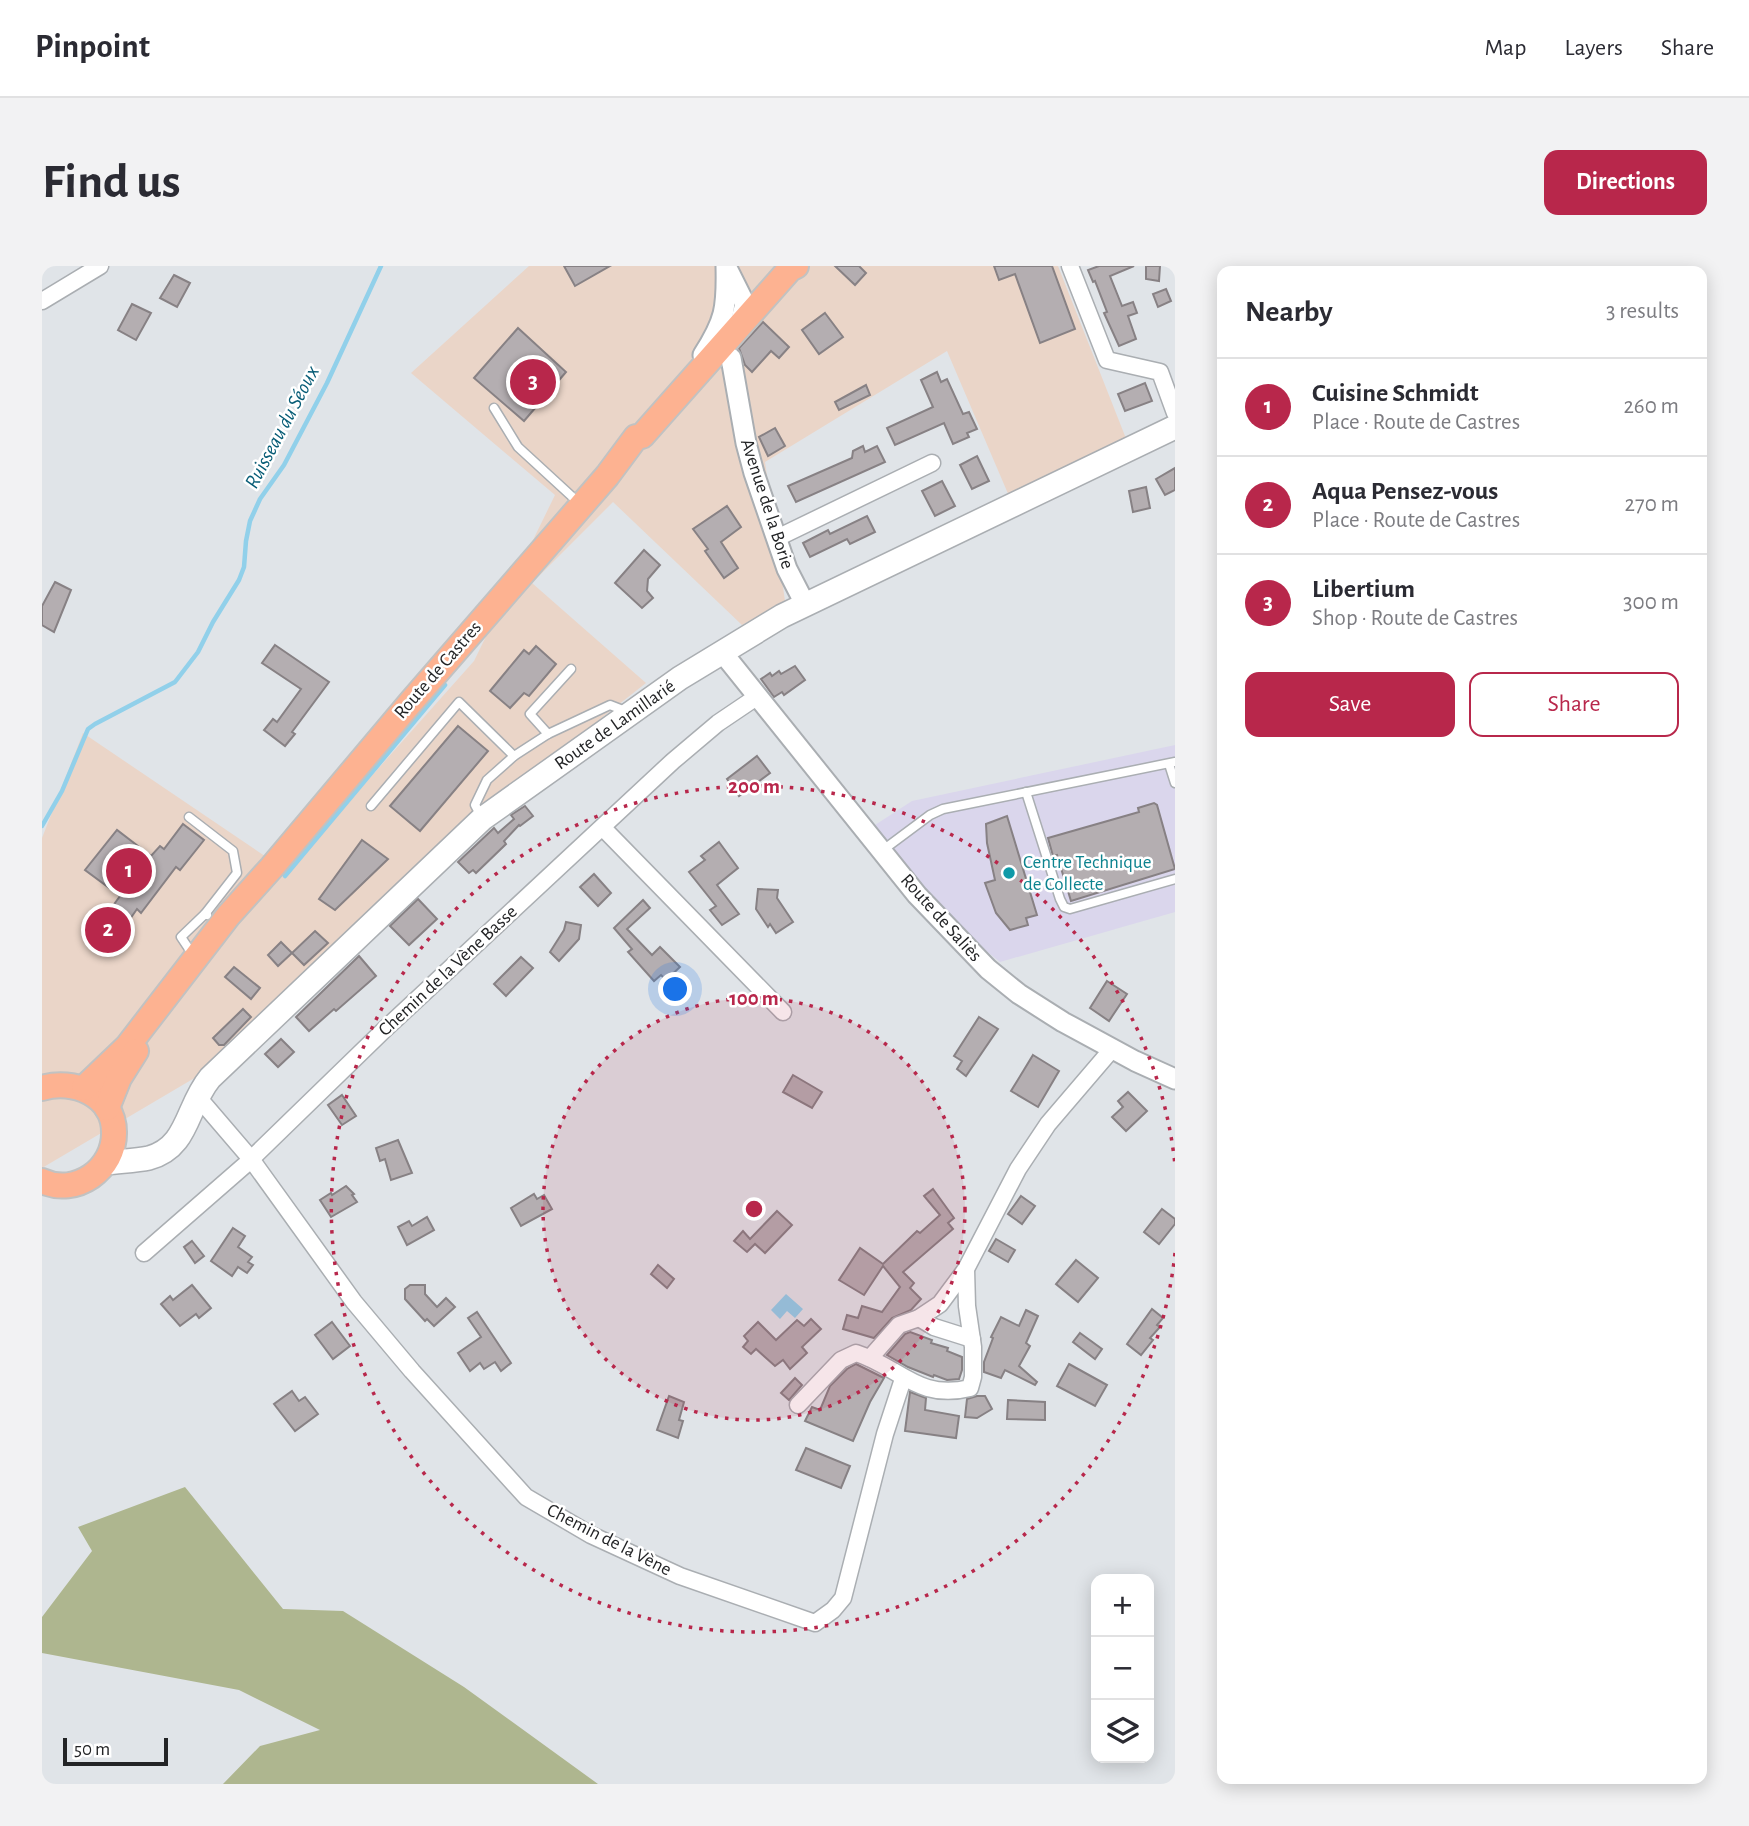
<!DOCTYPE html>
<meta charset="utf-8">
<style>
:root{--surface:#fff;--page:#f2f2f3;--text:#2b2b33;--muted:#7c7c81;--line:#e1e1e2;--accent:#b8274b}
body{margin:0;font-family:"Alegreya Sans",sans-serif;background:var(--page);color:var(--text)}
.controls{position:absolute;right:21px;bottom:21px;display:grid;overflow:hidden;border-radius:14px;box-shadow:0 4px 18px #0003}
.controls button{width:63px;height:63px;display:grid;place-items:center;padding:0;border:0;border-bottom:2px solid var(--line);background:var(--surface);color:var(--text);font:35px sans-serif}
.scale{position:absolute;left:21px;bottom:18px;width:105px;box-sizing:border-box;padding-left:7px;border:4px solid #232426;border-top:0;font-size:19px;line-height:24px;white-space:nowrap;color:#232426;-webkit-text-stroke:5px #fff;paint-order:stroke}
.you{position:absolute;left:634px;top:724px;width:24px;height:24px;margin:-18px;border:5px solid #fff;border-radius:50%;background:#1a73e8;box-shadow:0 0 0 10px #1a73e833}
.badge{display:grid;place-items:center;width:46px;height:46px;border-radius:50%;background:var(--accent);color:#fff;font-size:23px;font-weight:700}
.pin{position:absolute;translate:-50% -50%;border:4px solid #fff;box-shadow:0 2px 7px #0006}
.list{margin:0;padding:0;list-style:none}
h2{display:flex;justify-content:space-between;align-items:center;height:91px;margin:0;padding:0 28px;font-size:30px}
h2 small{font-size:23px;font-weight:400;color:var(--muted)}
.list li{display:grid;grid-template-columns:46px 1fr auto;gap:21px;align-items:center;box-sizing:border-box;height:98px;padding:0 28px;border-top:2px solid var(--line)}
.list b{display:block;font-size:26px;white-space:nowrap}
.list p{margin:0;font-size:23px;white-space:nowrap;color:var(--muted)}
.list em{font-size:23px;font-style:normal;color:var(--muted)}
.actions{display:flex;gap:14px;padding:21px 28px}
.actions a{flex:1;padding:16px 0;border:2px solid var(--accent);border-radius:14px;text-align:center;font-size:24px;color:var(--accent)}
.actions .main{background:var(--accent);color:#fff}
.icon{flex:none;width:38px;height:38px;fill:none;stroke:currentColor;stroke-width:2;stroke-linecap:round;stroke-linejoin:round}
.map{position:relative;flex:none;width:1133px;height:1518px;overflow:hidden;border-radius:14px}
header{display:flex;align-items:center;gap:42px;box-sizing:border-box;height:98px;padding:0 35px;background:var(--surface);border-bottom:2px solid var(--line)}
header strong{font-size:33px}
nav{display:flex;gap:38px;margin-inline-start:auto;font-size:24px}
.intro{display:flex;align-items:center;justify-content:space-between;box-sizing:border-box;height:168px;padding:0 42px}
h1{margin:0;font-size:49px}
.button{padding:18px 32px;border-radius:14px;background:var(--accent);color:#fff;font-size:24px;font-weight:700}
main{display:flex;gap:42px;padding:0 42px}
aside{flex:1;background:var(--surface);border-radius:14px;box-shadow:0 4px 18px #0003}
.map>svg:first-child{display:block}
.commercial{fill:#ead5c8}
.industrial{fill:#dad6ec}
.green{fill:#aeb68f}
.water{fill:#91d0ea}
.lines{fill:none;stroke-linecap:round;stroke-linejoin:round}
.stream{stroke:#91d0ea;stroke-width:4.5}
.building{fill:#b4aeb1;stroke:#878184;stroke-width:2}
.service-casing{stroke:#aaaeb2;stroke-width:11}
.minor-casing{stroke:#aaaeb2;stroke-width:19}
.tertiary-casing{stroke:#aaaeb2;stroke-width:23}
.secondary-casing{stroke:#aaaeb2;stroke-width:26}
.primary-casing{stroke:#c1c2c2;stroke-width:28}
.service{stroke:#fff;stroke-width:8}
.minor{stroke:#fff;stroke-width:16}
.tertiary{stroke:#fff;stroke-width:19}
.secondary{stroke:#fff;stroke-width:23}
.primary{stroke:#fdb291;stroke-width:24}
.ring{fill:none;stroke:#b8274b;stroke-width:3.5;stroke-dasharray:3.5 7}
.culture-dot{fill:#0f9aa8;stroke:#fff;stroke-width:2.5}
.labels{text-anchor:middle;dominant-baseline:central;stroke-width:5;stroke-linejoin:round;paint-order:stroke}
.street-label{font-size:19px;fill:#232426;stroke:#fff}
.culture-label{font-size:19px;fill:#0d838f;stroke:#fff;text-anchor:start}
.water-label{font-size:21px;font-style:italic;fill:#075c76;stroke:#fff}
.centre{fill:#b8274b;stroke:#fff;stroke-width:3.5}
.ring-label{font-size:21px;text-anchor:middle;font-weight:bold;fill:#b8274b;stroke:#fff;stroke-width:5;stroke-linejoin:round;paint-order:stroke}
</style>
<header>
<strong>Pinpoint</strong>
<nav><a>Map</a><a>Layers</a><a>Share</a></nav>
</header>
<div class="intro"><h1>Find us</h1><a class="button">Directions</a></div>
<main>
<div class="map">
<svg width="1133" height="1518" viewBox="0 0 1133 1518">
<rect width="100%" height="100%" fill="#e0e4e8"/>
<path class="commercial" d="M487,0h529l69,175 -118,55 -62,-145 -182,111 20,139 -43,24 -129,-123 -81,81 114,100 -178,140 -265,250 -161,95v-330l41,-105 204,138 187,-210 81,-166 -144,-122z"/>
<path class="industrial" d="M1133,479v167l-175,50 -31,-25 -45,-50 -49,-62 37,-24z"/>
<path class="green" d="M143,1221l98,122 60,2 121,76 134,97h-375l37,-38 60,-16 -81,-40 -197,-37v-36l50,-66 -14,-24z"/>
<path class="water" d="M744,1028l17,15 -8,9 -8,-7 -7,8 -9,-9z"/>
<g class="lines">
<g class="stream">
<path d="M0,560l20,-35 26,-62 7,-5 80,-42 23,-30 15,-30 26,-42 5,-13 2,-26 4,-20 10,-22 24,-34 43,-82 54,-117"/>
<path d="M243,610l160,-191"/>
</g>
</g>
<g class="building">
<path d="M522,0h46l-35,20z"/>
<path d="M793,0h24l7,7 -11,12z"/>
<path d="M952,0h58l23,63 -35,14 -25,-69 -16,6z"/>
<path d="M1057,0h35l-24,10 12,30 11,-4 4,11 -9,3 8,23 -17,7 -15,-33 3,-1 -12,-31 -2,1 -5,-12z"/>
<path d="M1104,0h14l-1,15 -13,-2z"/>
<path d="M132,9l16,8 -13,24 -17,-9z"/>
<path d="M1124,23l5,12 -13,6 -5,-13z"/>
<path d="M90,38l19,9 -15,27 -18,-10z"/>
<path d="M783,47l18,24 -24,17 -17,-24z"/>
<path d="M721,56l26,25 -10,11 -8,-7 -19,21 -7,-7 -6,-17z"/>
<path d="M476,62l48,44 -42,49 -50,-43z"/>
<path d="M895,106l4,10 6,-3 16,35 6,-2 8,17 -10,4 2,4 -16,7 -9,-21 -49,22 -8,-17 46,-21 -12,-27z"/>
<path d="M1103,117l7,18 -27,10 -7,-17z"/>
<path d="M824,119l4,10 -31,15 -4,-8z"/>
<path d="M733,162l10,18 -17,10 -9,-19z"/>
<path d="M821,180l2,6 12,-6 8,16 -89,40 -8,-16 64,-28 1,-7z"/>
<path d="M935,190l12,25 -17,8 -12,-24z"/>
<path d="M1133,202v22l-10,5 -9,-16z"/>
<path d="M900,215l13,25 -20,10 -13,-25z"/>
<path d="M1104,221l4,21 -17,4 -4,-21z"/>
<path d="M685,240l14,21 -20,15 17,26 -14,10 -19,-27 3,-2 -15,-20z"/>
<path d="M825,250l8,16 -25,12 -3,-5 -37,18 -7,-14 25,-13 2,4z"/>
<path d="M602,284l16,15 -12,14 -1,12 6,7 -11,10 -27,-25z"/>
<path d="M13,316l16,8 -17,42 -12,-7v-19z"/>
<path d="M233,379l54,37 -37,50 3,2 -10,12 -21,-16 9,-11 4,3 24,-33 -39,-26z"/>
<path d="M494,380l20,18 -27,32 -5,-3 -14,15 -20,-17 34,-41 5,4z"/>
<path d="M753,400l10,14 -21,15 -2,-3 -8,5 -13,-18 9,-6 2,3 7,-5 2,3z"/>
<path d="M416,460l30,25 -68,80 -30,-25z"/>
<path d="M715,490l13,17 -31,23 -12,-17z"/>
<path d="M1112,537l3,2 18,64 -104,32 -14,-46 -4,1 -5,-18 91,-26 -1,-4z"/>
<path d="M483,540l8,10 -13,10 -1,-1 -15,16 2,3 -30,29 -3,-3 -4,3 -11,-11 36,-34 4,5 16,-14 -3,-4z"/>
<path d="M965,550l30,99 -11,3 2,7 -18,5 -14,-17 -11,-30 10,-3 -8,-37 -1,-19z"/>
<path d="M141,558l21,16 -24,30 -4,-3 -35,46 -4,-4 -30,43 -18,-13 31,-43 -35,-26 32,-40 34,26 9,-10 4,3z"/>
<path d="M320,574l26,19 -53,51 -16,-11z"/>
<path d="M677,576l19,26 -21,17 22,29 -17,11 -12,-15 6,-4 -27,-34 16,-12 -4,-4z"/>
<path d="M552,608l17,19 -13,13 -18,-19z"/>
<path d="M716,623l20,1 -1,8 16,24 -17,11 -6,-9 -2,3 -12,-18z"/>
<path d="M376,633l19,20 -28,26 -19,-19z"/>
<path d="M601,634l7,8 -23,21 25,26 8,-8 20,20 -14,13 -5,-5 -7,6 -26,-29 4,-3 -18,-21z"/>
<path d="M524,656l15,3 -2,14 -20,22 -9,-9 14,-22z"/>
<path d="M273,665l13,12 -24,22 -12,-12z"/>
<path d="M239,676l11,11 -14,13 -10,-11z"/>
<path d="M317,690l17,20 -40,35 -2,-2 -25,22 -13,-14z"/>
<path d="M479,691l12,11 -27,28 -12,-12z"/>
<path d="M192,701l26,21 -9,11 -26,-22z"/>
<path d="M1065,715l20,13 -18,27 -19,-13z"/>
<path d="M201,743l8,8 -27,28h-5l-6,-7z"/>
<path d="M937,751l19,12 -32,47 -9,-7 5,-8 -8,-5z"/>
<path d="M239,773l13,13 -16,15 -13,-13z"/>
<path d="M991,789l26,16 -21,36 -27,-16z"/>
<path d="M751,809l29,17 -10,16 -29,-16z"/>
<path d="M1086,826l19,19 -21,20 -14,-14 11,-10 -5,-6z"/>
<path d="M300,829l14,21 -14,9 -14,-20z"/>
<path d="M356,874l14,33 -21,7 -6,-21 -5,2 -4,-13z"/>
<path d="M304,920l8,8 -2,1 5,7 -26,15 -11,-17 11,-7 1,2z"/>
<path d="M891,923l21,29 -6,5 5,6 -50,43 11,11 -4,5 11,11 -10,11 -19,8 -18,20 -31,-9 4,-14 11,3 4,-12 20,6 18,-25 -17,-21 -19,29 -25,-15 21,-32 23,16 34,-33 3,2 20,-18 -16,-19z"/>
<path d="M492,928l3,5 7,-4 8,14 -31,17 -10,-18z"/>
<path d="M979,930l14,10 -13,18 -14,-10z"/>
<path d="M1120,943l13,10v5l-16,20 -15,-12z"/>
<path d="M735,945l15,14 -27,28 -10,-9 -8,8 -13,-11 9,-10 7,8z"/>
<path d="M385,951l7,13 -27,15 -9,-18 11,-6 3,5z"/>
<path d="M191,962l12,8 -7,11 14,10 -4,5 5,3 -6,8 -9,-6 -6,9 -21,-15z"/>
<path d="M954,973l19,11 -7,12 -19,-11z"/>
<path d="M150,975l12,15 -9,7 -11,-16z"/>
<path d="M1034,994l22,18 -20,24 -22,-18z"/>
<path d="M616,999l16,14 -7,9 -16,-14z"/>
<path d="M150,1019l19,23 -12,10 -3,-4 -16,12 -19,-22 9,-8 3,4z"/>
<path d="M368,1019h15v9l12,13 9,-9 9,9 -21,19 -7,-7 -2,2 -20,-22v-10z"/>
<path d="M1110,1043l11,9 -6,7 3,2 -10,11 3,2 -12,15 -14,-11z"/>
<path d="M984,1044l12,6 -12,27 4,3 -11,20 18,16 -2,3 -30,-15 -4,8 -17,-6v-10l9,-24 -2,-1 10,-20 18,9z"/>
<path d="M435,1046l34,51 -10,8 -6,-9 -11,7 -4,-6 -10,8 -12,-18 23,-16 -13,-19z"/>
<path d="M769,1053l10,10 -19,18 5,6 -17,16 -7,-9 -8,6 -19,-17 -5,5 -8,-7 5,-6 -4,-5 14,-14 18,18 21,-20 7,6z"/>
<path d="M290,1056l18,24 -17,13 -18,-24z"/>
<path d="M868,1066l22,8 -1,3 17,5 -1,3 15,6v13l-3,9 -12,1 -13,-5 -1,2 -25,-10 -21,-12 18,-21z"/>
<path d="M1038,1067l22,16 -7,10 -22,-17z"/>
<path d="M814,1098l28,14 -14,24 -17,39 -48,-20 7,-14 8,3 10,-24 17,-17z"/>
<path d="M1027,1098l38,21 -12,21 -38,-20z"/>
<path d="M753,1112l7,7 -13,15 -8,-7z"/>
<path d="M250,1125l7,10 6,-4 13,17 -23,17 -21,-27z"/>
<path d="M868,1126l16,6 -1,12 34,6 -3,22 -51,-7z"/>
<path d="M627,1130l15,6 -5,18 4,1 -5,17 -21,-8z"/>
<path d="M935,1130h8l7,13 -15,9 -12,-1 2,-18z"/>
<path d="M966,1134l37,2v18l-38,-1z"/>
<path d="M764,1182l44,18 -9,22 -45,-18z"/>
</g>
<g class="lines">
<defs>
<g id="service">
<path d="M452,142l24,39 61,56"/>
<path d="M506,468l-18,-20 41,-45"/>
<path d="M1127,498l6,19"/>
<path d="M984,526l34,107 4,8 6,2 105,-30"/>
<path d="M329,540l88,-104 55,54"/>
<path d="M439,550l-6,-11 12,-25 27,-24 34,-22 62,-29 18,7"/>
<path d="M147,551l44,34 4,22 -32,41"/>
<path d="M841,584l47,-35 13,-6 232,-47"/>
<path d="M151,689l-12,-18 24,-23 2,1"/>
</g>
<g id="minor">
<path d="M1028,0l37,94 53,12 15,41"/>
<path d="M0,35l58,-35"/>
<path d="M735,272l155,-75"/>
<path d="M561,562l180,184"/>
<path d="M155,830l54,63 103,143 58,69 114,126 65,38 89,41 135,47 18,-13 10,-12 42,-164 18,-55"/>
<path d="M102,987l101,-88 139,-135 289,-269 45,-38 40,-27"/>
<path d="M877,1052l15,9 38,12"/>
<path d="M828,1092l29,-33 20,-7 21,-14 26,-35"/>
<path d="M756,1139l43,-45 15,-7c44,14 62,48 114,35l3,-11v-30l-6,-41 -1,-37 52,-100 30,-45 65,-76"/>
</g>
<g id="tertiary">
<path d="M686,4l17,34 -5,19"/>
<path d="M661,89c22,-34 24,-47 23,-88"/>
<path d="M689,92l15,85 8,30 33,96 18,35"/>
<path d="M680,386l195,243 71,74 31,25 44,28 72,39 40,18"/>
</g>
<path id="secondary" d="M64,897c14,-2 29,-2 43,-5 40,-11 37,-51 61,-80l272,-259 198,-141 102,-62 393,-189"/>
<g id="primary">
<path d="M0,822c31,-10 72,7 72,44 1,37 -38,65 -72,49"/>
<path d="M42,822l43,-41 101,-131 44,-49 139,-165 196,-226 29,-39 6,-1 148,-167 6,-3"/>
<path d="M65,842l12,-30 17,-27"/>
</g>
</defs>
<use href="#service" class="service-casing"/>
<use href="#minor" class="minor-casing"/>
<use href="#tertiary" class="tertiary-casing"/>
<use href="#secondary" class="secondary-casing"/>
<use href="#primary" class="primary-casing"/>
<use href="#service" class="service"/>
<use href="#minor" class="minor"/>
<use href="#tertiary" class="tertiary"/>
<use href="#secondary" class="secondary"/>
<use href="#primary" class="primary"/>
</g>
<circle cx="712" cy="943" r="211" fill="#b8274b" fill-opacity=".12"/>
<g class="ring">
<circle cx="712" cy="943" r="211"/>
<path d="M1133 987A423 423 0 1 1 1133 899"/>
</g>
<circle class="culture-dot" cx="967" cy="607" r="7"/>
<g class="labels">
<g class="street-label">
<text transform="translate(725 238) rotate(72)">Avenue de la Borie</text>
<text transform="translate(396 404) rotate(-49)">Route de Castres</text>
<text transform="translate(573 459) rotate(-35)">Route de Lamillarié</text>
<text transform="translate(899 652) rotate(48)">Route de Saliès</text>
<text transform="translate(406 705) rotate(-43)">Chemin de la Vène Basse</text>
<text transform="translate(567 1274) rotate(27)">Chemin de la Vène</text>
</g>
<g class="culture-label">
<text x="981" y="596">Centre Technique<tspan x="981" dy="22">de Collecte</tspan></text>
</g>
<g class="water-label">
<text transform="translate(240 161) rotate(-62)">Ruisseau du Séoux</text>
</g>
</g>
<circle cx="712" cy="943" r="10" class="centre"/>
<g class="ring-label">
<text x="712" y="527">200 m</text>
<text x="712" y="739">100 m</text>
</g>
</svg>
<div class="controls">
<button>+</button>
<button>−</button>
<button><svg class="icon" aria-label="layers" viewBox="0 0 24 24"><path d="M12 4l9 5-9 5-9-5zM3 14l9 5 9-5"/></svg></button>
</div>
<div class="scale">50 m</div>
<div class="you"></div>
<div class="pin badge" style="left:87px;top:605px">1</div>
<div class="pin badge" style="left:66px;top:664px">2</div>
<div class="pin badge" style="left:491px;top:116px">3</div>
</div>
<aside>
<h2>Nearby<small>3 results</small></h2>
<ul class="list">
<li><span class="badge">1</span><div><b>Cuisine Schmidt</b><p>Place · Route de Castres</p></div><em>260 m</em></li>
<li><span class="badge">2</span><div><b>Aqua Pensez-vous</b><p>Place · Route de Castres</p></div><em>270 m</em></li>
<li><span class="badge">3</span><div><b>Libertium</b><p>Shop · Route de Castres</p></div><em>300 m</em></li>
</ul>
<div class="actions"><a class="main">Save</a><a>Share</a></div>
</aside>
</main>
